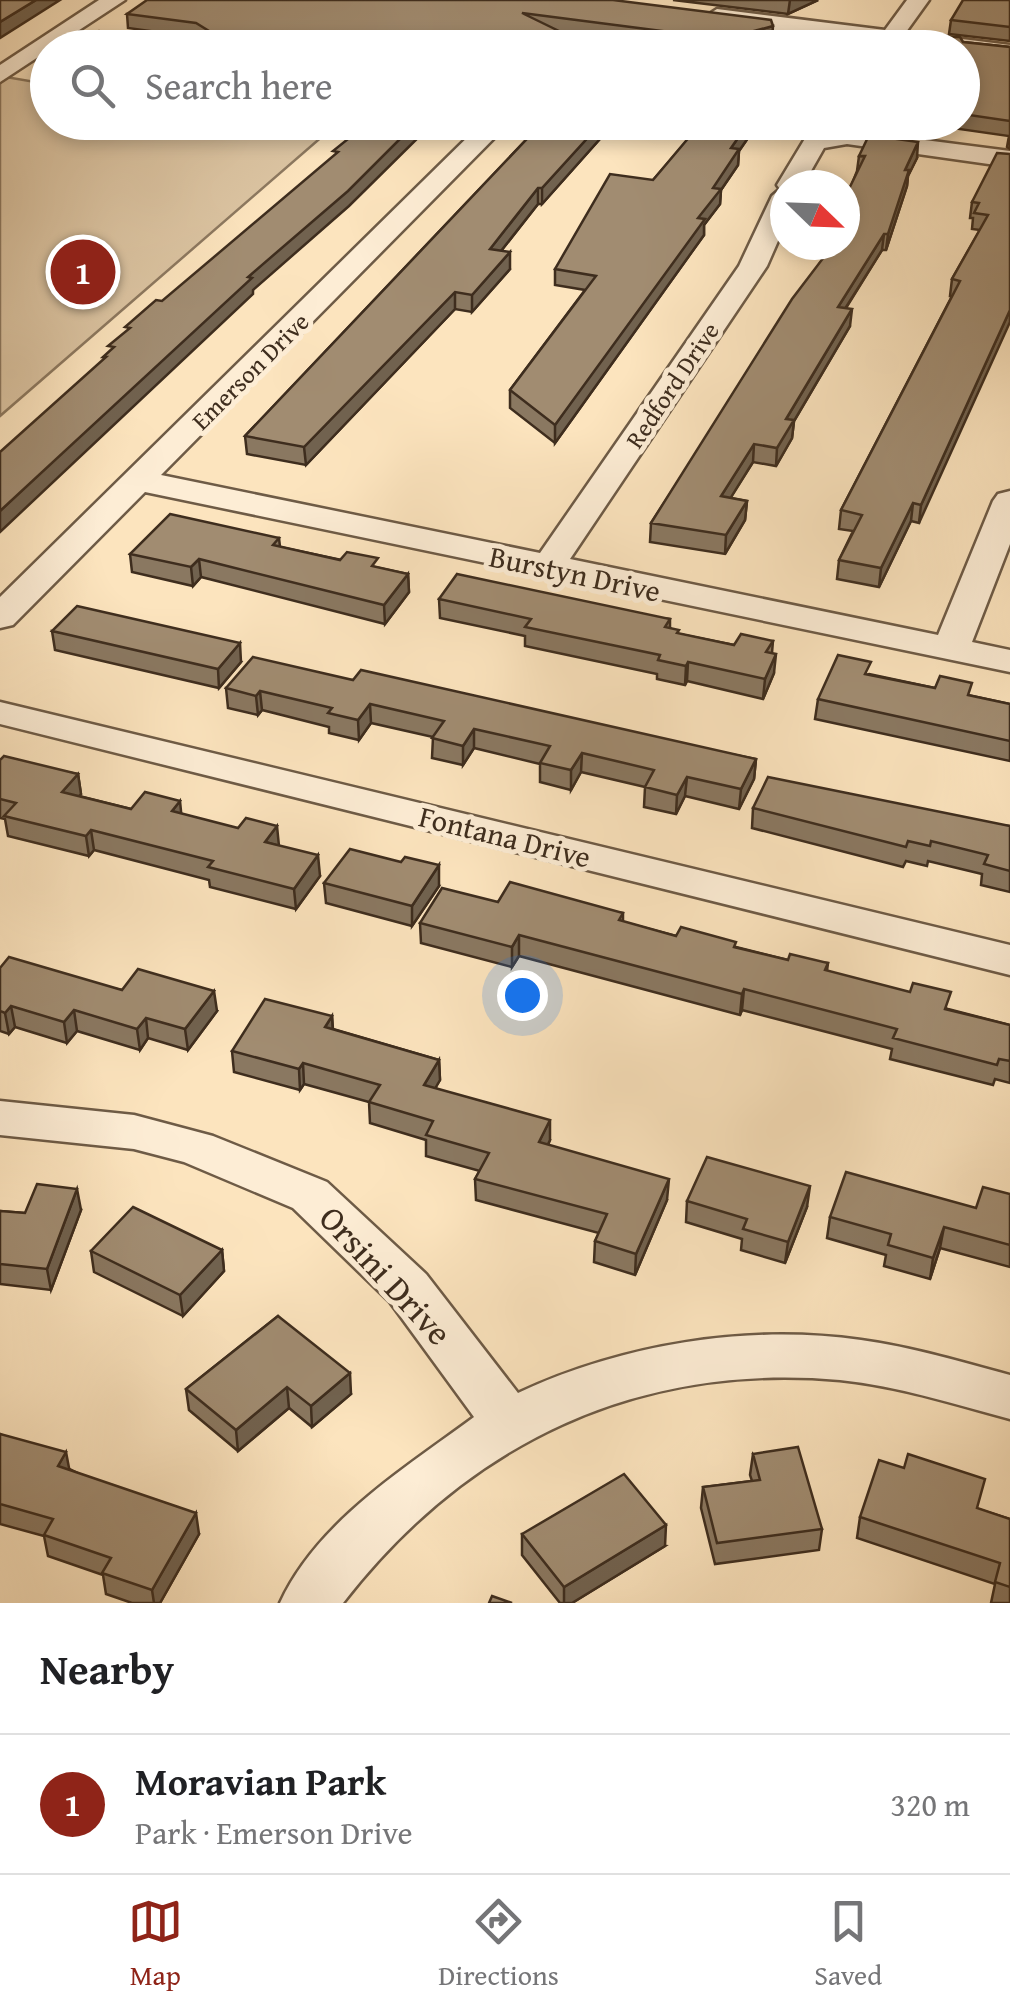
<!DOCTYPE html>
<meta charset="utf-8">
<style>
:root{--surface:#fff;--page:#f6f6f6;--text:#202124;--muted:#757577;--line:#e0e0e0;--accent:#8f2418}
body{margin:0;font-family:"Gentium Book Plus",serif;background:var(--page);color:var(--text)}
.compass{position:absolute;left:770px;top:170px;width:90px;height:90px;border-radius:50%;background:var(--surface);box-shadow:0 5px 15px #0003;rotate:113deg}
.you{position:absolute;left:522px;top:995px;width:35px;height:35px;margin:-25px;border:8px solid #fff;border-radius:50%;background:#1a73e8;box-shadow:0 0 0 15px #1a73e833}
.badge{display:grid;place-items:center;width:65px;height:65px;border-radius:50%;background:var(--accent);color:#fff;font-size:32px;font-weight:700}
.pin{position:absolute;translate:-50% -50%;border:5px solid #fff;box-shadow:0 2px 10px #0006}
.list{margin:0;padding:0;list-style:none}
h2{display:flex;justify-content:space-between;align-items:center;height:130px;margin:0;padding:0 40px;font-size:42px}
h2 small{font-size:32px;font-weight:400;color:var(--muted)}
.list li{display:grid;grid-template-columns:65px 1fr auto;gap:30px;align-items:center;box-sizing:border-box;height:140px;padding:0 40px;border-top:2px solid var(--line)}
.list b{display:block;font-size:38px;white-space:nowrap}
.list p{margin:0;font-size:32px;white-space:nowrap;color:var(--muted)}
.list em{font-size:32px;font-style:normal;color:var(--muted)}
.icon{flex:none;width:55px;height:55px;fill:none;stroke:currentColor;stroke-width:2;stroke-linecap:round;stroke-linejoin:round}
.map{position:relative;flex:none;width:1010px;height:1603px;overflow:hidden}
.search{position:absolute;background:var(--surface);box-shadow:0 5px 15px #0003;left:30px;right:30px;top:30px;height:110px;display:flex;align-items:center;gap:25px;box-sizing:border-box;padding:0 35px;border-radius:55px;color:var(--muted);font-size:38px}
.sheet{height:270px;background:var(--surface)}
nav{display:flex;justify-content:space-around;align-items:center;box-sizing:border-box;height:140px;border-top:2px solid var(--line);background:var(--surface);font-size:28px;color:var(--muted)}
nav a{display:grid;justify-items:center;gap:5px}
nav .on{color:var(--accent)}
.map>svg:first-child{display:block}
.green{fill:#dcc5a3;stroke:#8d7960;stroke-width:2.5}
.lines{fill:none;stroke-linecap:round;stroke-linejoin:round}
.street-casing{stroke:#6e5b46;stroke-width:5}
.street{fill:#fdedd5;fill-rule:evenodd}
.wall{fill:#8a7861;stroke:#3e2d1e;stroke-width:2.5}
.shaded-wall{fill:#71624f;stroke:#3e2d1e;stroke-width:2.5}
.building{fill:#a18c71;stroke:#3e2d1e;stroke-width:2.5}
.labels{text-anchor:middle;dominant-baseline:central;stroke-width:10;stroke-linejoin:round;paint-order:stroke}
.far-street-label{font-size:25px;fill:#3e2d1e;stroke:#fdedd5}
.street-label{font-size:30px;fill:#3e2d1e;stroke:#fdedd5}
.near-street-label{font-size:35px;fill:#3e2d1e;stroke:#fdedd5}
</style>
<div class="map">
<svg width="1010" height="1603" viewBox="0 0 1010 1603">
<rect width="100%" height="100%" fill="#fce4be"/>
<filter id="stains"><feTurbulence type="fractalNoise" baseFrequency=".002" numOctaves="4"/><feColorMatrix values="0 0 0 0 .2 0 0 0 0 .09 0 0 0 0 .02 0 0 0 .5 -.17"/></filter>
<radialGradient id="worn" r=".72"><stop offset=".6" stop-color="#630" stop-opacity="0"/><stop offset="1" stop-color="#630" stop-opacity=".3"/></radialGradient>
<path class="green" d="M0,76l47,8 1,38h251l33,6 -332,288z"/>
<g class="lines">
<defs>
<g id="street">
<path d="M99,0h26l-125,82v-17z"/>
<path d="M907,0h22l-23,32 104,13v14l-48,-6v-5l-71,-3 -174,-22 -11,-7 11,-7 168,21z"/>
<path d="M483,122h27l-349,353 379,78 199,-287 33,-70 8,-7 -3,-4 29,-48 41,-7 163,21v16l-163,-23 -23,4 -21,37h-18v40l-18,41 -197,293 368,76 55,-134 5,-7 12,-3v53l-38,98 38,8v22l-865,-180 -132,133 -13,3v-31z"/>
<path d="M0,702l1010,243v30l-1010,-251z"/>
<path d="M0,1101l134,14 79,21 114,46 99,92 92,119c105,-49 229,-69 343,-53 51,7 100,22 149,35v44c-56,-15 -112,-33 -170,-39 -203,-18 -373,63 -497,223h-63c37,-81 125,-135 194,-186l-84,-115 -97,-94 -109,-46 -50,-13 -134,-14z"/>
</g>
</defs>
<use href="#street" class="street-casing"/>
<use href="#street" class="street"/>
</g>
<g class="wall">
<path d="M613,0l159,40 -29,8h-61l-120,-16 1,15 -419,-9 49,-1 -65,-9 -1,-14z"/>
<path d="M673,0h145l-30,14z"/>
<path d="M1010,0v41l-61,-7 2,-14z"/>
<path d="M963,42l47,5v102l-3,-2 2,-11 -77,-11 -6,11 -48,-6 1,-8h83z"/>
<path d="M543,122h72l-73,82h-4l-37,47 9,18 -38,43 -17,-3 -149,156 -59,-11 -2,-18z"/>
<path d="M687,122h72l-20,29 -1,14 -17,25 -1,14 -16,21v10l-149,208 -45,-35v-18l75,-100 -30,-5v-16l98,-89 37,-43 -4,-1z"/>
<path d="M1010,154l-91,369 -8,-2 -32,66 -42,-8 2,-19 14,-29 -14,-2 2,-19 111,-214h-2l2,-17 28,-49 -8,-1 1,-11h-3l2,-16z"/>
<path d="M859,156l58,2 -9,18 -1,10 -21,64h-4l-36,58 4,18 -56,95 -2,17 -16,28 -23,-4 -23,36 17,3 -2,19 -20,34 -75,-12 1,-19 173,-266 33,-86z"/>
<path d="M279,538l1,9 128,27 1,18 -24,32 -184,-47 -8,9 -61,-14 -2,-18z"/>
<path d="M439,599l231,20v9l9,6 55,11 39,-4 -1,12 2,20 -11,26 -76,-18 -2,4 -28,-6v-5l-132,-28v-10l-85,-18z"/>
<path d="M52,631l189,31 -22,26 -164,-38z"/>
<path d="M869,674l141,30v57l-195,-42 3,-20z"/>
<path d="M353,680l403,79 -2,20 -15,30 -54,-13 -9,18 -32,-7 1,-20 -64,-15 -10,18 -31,-8v-18l-66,-16 -11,17 -31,-7 1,-21 -62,-14 -12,17 -30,-7v-6l-67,-17 -4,5 -30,-7 -2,-20z"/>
<path d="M0,760l78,14 3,20 -2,2 52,13 50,5 98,32 41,30 -24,33 -86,-22 -1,-7 -115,-30 -5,6 -81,-20 -3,-17 -5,-1z"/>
<path d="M753,808l257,18v66l-29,-7 1,-11 -54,-13 -1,5 -21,-5 -3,6 -151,-39z"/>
<path d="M324,883l115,3 -27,40 -86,-23z"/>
<path d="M498,902l125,11v9l53,14 60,11 52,13 40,3 -1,8 121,38 62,16v58l-15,-4 -2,6 -103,-26 2,-10 -150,-39 -2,5 -221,-59 -7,11 -91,-24 -1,-20z"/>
<path d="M0,968l122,22 95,21 -29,39 -40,-12 -8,12 -63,-19 -10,12 -52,-16 -6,7 -9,-3z"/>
<path d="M332,1016l1,13 106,31 1,20 -5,8 115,52 -2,5 119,55 -32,75 -41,-13 1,-21 4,-8 -123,-33 -1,-21 5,-8 -54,-15v-16l-56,-17 -1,-21 -65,-18 -4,6 -66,-18 -2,-21z"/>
<path d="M1010,1194v73l-70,-19 -10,31 -46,-13 2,-11 -59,-17 3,-21 146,-9z"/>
<path d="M687,1201l120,6 -22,56 -44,-13 1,-11 -56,-17z"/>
<path d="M81,1210l-30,80 -51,-6v-73l25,2z"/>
<path d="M222,1250l2,21 -41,45 -89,-44 -3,-21z"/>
<path d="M278,1316l73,78 -39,33 -23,-19 -51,43 -49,-41 -3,-21z"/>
<path d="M0,1434l199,100 -39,69h-28l-26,-9 -3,-19 -55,-19 -4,-20 -44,-12z"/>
<path d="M753,1454l69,75 -3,21 -104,14 -14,-56 2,-21 49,-6 -2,-6z"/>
<path d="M978,1509l32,10v84h-19l4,-19 -138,-46 3,-21z"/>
<path d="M522,1534l143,12 -93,57h-12l-38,-48z"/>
</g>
<g class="shaded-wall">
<path d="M36,0h24l-60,38v-16z"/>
<path d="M790,0h28l-30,14z"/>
<path d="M773,26l-1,14 -29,8h-20l1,-9z"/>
<path d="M563,33l-1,15h-15z"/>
<path d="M417,122h17l-85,84 -96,84v4l-253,238v-21l248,-234z"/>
<path d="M602,122h13l-73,82v-16z"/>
<path d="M749,122h10l-20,29 -1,14 -17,25 -1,14 -16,21v10l-149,208v-18l143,-207 33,-70z"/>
<path d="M928,122h4l-6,14z"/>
<path d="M918,142l-1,16 -9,18 -1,10 -21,64 2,-16 17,-64z"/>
<path d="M538,188v16l-48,61v-16z"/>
<path d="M884,234l-2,16 -46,73 2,-16z"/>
<path d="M510,252v17l-38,43v-17z"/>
<path d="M455,292v17l-149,156 -2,-18z"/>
<path d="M852,309l-2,17 -56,95 -2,17 -16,28 1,-18 9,-29z"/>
<path d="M1010,310v12l-91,201 2,-18z"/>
<path d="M754,444l-1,18 -33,53 1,-19z"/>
<path d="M747,501l-2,19 -20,34 1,-19z"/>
<path d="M913,503l-2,18 -32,66 2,-19z"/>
<path d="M199,559l2,18 -8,9 -2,-19z"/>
<path d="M408,574l1,18 -24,32 -1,-19z"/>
<path d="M240,643l1,19 -22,26 -1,-19z"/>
<path d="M776,654l-2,19 -11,26 2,-20z"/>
<path d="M688,662l-1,19 -2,4 1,-19z"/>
<path d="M260,691l2,19 -4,5 -2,-19z"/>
<path d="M370,704l1,19 -12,17 -1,-20z"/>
<path d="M474,729v19l-11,17v-19z"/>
<path d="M582,753l-1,19 -10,18v-20z"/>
<path d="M756,759l-2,20 -15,30 2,-20z"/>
<path d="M78,774l3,20 -16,18 -3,-20z"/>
<path d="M687,777l-2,19 -9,18 1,-19z"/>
<path d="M180,801l2,20 -10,-10z"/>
<path d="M277,826l2,20 -14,-4z"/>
<path d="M91,830l3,20 -5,6 -3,-20z"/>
<path d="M318,855l2,21 -24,33 -2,-20z"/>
<path d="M439,865v21l-27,40v-20z"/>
<path d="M519,935v21l-7,11v-20z"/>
<path d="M744,989l-2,21 -2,5 2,-21z"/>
<path d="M214,991l3,20 -29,39 -3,-21z"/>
<path d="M11,1006l4,21 -6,7 -4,-21z"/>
<path d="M74,1010l3,21 -10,12 -3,-21z"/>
<path d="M332,1016l1,21 -8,-10z"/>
<path d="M146,1018l2,20 -8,12 -3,-21z"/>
<path d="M439,1060l1,20 -15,26 -1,-21z"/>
<path d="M303,1063l1,21 -4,6 -1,-21z"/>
<path d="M550,1120v20l-11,23v-21z"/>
<path d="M669,1179l-2,21 -32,75 1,-21z"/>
<path d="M810,1186l-3,21 -22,56 3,-21z"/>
<path d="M77,1189l4,21 -30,80 -4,-21z"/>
<path d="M944,1227l-4,21 -10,31 3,-21z"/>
<path d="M222,1250l2,21 -41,45 -3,-21z"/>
<path d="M350,1373l1,21 -39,33 -1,-21z"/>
<path d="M287,1387l2,21 -51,43 -2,-21z"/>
<path d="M66,1452l4,21 -12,-7z"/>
<path d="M196,1513l3,21 -39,69h-6l-2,-13z"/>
<path d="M666,1525l-1,21 -93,57h-8v-16z"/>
</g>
<g class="building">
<path d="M0,0h36l-36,22z"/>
<path d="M147,0h466l158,20 2,6 -49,13 -202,-26 41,20 -16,15h-475l27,-17 45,7 66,-2 -1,-5 -13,-8 -69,-9z"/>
<path d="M963,0h47v27l-59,-7z"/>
<path d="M834,36l89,12h-113z"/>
<path d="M941,37h19l3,5 47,5v74l-48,-7v-66h-28z"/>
<path d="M362,122h55l-69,69 -100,86 4,1 -252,233v-59l106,-95h-3l11,-10 -6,-1 22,-18 -5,-1 31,-27 6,1 176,-149 -5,-1 15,-12 -5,-1z"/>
<path d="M543,122h59l-60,66h-4l-48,61 20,3 -38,43 -17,-3 -151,155 -59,-11z"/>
<path d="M695,122h54l-18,26 8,1 -26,39 8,1 -23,29 7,1 -150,206 -45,-35 86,-114 -41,-7 55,-95 43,6 48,-57z"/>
<path d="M869,135l49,7 -13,28h4l-21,64h-4l-46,73 14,2 -66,110 8,1 -17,28 -23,-4 -33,52 26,5 -21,34 -75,-12 141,-224 32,-42 4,-12h17v-48l20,-41h-6z"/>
<path d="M997,153l13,1v156l-89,195 -8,-2 -32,65 -42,-8 23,-45 -21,-5 119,-229 -8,-2 36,-64 -14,-2 5,-10 -7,-1z"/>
<path d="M170,514l109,24 -6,7 67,15 7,-8 31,6 -6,8 36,8 -24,31 -185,-46 -8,8 -61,-13z"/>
<path d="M457,574l213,45 -5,8 14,3 -2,3 57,12 7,-11 32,7 -7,11 10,2 -11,25 -77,-17 -2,4 -28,-6 2,-5 -135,-28 6,-8 -92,-20z"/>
<path d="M77,606l163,37 -22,26 -166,-38z"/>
<path d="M838,655l33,7 -6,12 70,14 5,-12 32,7 -4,12 42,9v37l-192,-42z"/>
<path d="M253,657l100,23 8,-10 395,89 -15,30 -54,-12 -10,18 -32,-8 9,-17 -72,-17 -11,17 -31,-7 10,-17 -76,-17 -11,17 -31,-8 12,-17 -74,-17 -12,16 -30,-7 4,-5 -72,-17 -4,5 -30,-8z"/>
<path d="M4,756l74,18 -16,18 69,17 14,-17 35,9 -8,10 66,17 8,-10 31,8 -12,16 53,13 -24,34 -86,-22 5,-6 -122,-31 -5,6 -82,-20 12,-13 -16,-4v-39z"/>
<path d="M768,777l242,49v45l-26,-7 4,-9 -57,-14 -1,5 -22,-5 -2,6 -153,-39z"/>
<path d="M350,849l51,13 4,-5 34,8 -27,41 -88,-23z"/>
<path d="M510,882l113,31 -4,7 57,16 5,-9 55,15 -2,5 54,13 2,-6 38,9 -3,7 85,22 3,-9 38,9 -6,17 65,16v36l-11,-2 -2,6 -104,-27 4,-9 -153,-40 -2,5 -223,-59 -7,12 -92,-24 22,-35 56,14z"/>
<path d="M9,957l113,33 16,-21 76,22 -29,38 -39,-11 -9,11 -63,-19 -10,12 -53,-16 -6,7 -5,-2v-43z"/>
<path d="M265,999l67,17 -7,11 114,33 -15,25 126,35 -11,22 130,37 -33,75 -41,-13 12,-27 -132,-35 14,-26 -63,-18 7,-14 -64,-19 11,-17 -77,-22 -4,6 -67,-18z"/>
<path d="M707,1157l103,29 -22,56 -45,-13 4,-10 -60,-18z"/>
<path d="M846,1172l130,36 7,-21 27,7v51l-66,-18 -11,31 -45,-13 3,-11 -61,-17z"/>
<path d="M37,1184l40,5 -30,80 -47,-5v-53l25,2z"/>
<path d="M133,1207l89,43 -42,45 -89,-44z"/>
<path d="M278,1316l72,57 -39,33 -24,-19 -51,43 -50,-41z"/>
<path d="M0,1434l66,18 -8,14 138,47 -44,77 -50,-17 9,-15 -67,-23 9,-16 -53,-15z"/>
<path d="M798,1447l24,82 -105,14 -14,-56 57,-7 -7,-26z"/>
<path d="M908,1454l77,25 -8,29 33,11v68l-15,-5 5,-19 -140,-46 19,-57 25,8z"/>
<path d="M624,1474l42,51 -102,62 -42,-53z"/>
<path d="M492,1596l20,7h-23z"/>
</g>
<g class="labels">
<g class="far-street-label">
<text transform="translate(250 371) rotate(-45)">Emerson Drive</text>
<text transform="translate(672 385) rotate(-56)">Redford Drive</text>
</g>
<g class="street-label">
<text transform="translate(575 573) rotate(12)">Burstyn Drive</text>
<text transform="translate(505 836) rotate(14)">Fontana Drive</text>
</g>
<g class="near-street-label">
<text transform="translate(386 1275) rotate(47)">Orsini Drive</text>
</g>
</g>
<rect width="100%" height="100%" filter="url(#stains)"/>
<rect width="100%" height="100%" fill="url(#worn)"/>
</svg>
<svg class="compass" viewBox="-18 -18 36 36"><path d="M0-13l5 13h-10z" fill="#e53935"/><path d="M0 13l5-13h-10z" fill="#757577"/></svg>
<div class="you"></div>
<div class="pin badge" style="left:83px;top:272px">1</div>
<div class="search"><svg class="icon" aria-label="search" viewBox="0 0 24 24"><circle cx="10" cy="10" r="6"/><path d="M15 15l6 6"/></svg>Search here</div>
</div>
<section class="sheet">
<h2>Nearby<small></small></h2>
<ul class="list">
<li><span class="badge">1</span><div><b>Moravian Park</b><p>Park · Emerson Drive</p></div><em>320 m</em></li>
</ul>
</section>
<nav>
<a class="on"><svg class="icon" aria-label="map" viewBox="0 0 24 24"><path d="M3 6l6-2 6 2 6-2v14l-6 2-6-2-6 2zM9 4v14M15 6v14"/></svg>Map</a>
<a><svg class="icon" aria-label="directions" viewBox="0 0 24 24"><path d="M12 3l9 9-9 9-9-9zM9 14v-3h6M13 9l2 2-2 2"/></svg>Directions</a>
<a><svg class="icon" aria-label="saved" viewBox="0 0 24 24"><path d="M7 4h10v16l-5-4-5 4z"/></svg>Saved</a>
</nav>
